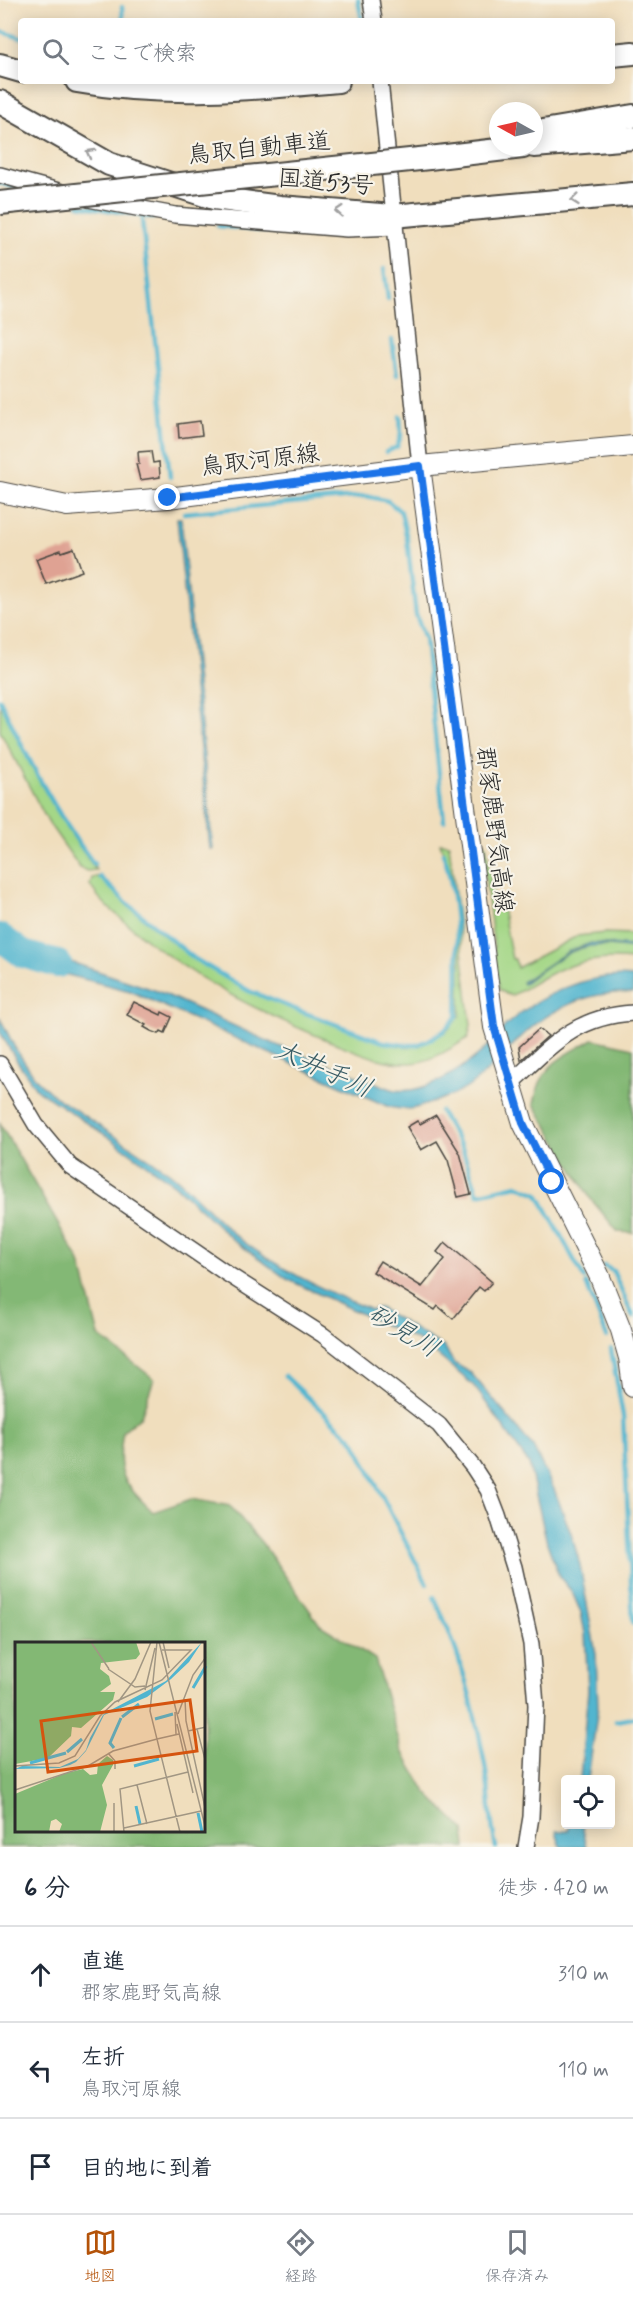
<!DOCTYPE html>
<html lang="ja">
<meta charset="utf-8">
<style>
:root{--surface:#fff;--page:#f2f2f3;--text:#1f2937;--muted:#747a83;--line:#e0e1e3;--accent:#b45309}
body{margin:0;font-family:Mynerve,"Klee One",sans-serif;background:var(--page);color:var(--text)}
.controls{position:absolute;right:18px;bottom:18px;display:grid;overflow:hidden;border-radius:6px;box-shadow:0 3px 15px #0003}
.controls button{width:54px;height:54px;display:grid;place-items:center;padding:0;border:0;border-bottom:2px solid var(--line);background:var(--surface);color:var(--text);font:30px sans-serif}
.compass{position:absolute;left:489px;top:102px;width:54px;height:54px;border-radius:50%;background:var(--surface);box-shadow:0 3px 15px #0003;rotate:278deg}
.stop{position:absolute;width:18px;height:18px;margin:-14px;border:4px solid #1a73e8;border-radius:50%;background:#fff}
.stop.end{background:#1a73e8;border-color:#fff;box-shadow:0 2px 6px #0008}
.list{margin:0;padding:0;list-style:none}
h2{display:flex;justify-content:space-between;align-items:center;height:78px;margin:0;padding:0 24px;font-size:26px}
h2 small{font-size:20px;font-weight:400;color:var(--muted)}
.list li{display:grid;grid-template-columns:39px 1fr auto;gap:18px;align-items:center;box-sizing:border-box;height:96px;padding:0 24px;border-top:2px solid var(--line)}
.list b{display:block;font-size:22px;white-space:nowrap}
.list p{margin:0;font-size:20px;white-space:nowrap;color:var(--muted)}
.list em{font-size:20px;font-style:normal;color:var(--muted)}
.icon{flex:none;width:33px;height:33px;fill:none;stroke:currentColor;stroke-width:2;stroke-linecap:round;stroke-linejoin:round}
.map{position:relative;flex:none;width:633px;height:1847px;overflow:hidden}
.search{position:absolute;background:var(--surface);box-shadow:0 3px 15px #0003;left:18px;right:18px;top:18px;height:66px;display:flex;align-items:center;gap:15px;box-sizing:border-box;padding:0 21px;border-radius:6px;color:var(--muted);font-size:22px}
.sheet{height:366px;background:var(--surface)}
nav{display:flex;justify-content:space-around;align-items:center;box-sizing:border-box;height:84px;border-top:2px solid var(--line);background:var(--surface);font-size:16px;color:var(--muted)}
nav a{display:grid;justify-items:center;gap:3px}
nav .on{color:var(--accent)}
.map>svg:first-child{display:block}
.green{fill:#a4d787;stroke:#688159;stroke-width:1.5}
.forest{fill:#83b874;stroke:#577250;stroke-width:1.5;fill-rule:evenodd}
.water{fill:#51b5cf;stroke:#3e707d;stroke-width:1.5}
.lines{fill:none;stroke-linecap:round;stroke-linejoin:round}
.stream{stroke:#51b5cf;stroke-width:4.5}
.river{stroke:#51b5cf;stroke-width:28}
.building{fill:#dfa293}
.minor-casing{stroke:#494641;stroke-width:18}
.major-casing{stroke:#494641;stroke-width:22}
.highway-casing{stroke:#494641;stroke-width:26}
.minor{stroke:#fff;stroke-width:15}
.major{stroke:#fff;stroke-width:20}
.highway{stroke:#fff;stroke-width:22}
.highway-bridge-casing{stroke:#494641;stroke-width:26;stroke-linecap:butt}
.highway-bridge{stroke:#fff;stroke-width:22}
.oneway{stroke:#a0a0a0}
.route{stroke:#1a73e8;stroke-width:8}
.labels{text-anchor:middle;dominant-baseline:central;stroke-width:4.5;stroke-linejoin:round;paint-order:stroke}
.street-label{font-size:24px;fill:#2b2b2b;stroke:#f7f3e8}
.water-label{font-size:26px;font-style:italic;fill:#385b64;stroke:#f7f3e8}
.inset-river{fill:none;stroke:#51b5cf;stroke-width:3}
.inset-road{fill:none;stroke:#a19683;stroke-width:1.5}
.view{fill:#d5540f;fill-opacity:0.15;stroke:#d5540f;stroke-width:3}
.inset-edge{fill:none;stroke:#2b2b2b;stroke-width:3}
</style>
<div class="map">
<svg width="633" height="1847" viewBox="0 0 633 1847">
<rect width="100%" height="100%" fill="#f7f3e8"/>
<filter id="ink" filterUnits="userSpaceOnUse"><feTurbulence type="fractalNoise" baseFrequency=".0167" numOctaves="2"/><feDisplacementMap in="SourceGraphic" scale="12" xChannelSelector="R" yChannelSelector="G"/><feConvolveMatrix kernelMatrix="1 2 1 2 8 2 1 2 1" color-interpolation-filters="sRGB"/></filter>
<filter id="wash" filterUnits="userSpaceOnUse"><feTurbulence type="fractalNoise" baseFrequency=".008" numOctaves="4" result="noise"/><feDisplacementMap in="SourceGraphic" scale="24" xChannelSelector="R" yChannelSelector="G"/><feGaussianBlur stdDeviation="1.35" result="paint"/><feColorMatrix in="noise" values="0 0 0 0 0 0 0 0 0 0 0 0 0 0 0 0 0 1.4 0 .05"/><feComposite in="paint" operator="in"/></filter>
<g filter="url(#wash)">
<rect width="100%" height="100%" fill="#f0debd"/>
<g class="green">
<path d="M0,702c28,62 56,114 96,168l-9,1 -7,-3 -32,-46 -48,-91z"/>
<path d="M481,841l5,3 8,58h7l11,57h3l2,9 60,-32 28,-3 28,1v26c-32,-3 -59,1 -87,16 -12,6 -22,14 -34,19l-6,-1 -7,-5z"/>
<path d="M440,843l9,1 22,181 -3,13c-17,10 -38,25 -58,25 -29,1 -56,-13 -83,-23 -71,-29 -137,-63 -196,-113 -14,-12 -32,-26 -41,-42l2,-7 7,-2 28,29 36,30 32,25 53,31 136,52 23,4 12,-1 28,-15 13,-15v-60l-9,-80z"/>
</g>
<g class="forest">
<path d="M593,1039l40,9v185l-15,-1 -28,-34 -56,-94c7,-41 26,-45 59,-65z"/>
<path d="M0,1124l80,138 19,74 55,43 -13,37 -18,15c-7,45 -1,50 30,81l38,-13 39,7 32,37 58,82 55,34 27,92 24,41 38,38 2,17h-466zM16,1643h188v187h-188z"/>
</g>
<g class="water">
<path d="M177,518h4l32,331h-3z"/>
<path d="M591,943l42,3v3c-14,-2 -29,-5 -43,-3 -24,4 -48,23 -67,38l-1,-2 47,-31z"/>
<path d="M23,946l137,46 114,52 120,46c33,5 74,-24 97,-47 5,-6 10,-12 15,-18 33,-30 82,-53 127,-48v16c-28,-2 -55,5 -79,19 -33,18 -54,51 -83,73 -12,9 -24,12 -38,17 -18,7 -25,9 -44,5l-259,-116 -113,-29z"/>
<path d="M0,1018l15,30 21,31 17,16 116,77c25,19 43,44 66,63 41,33 88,55 136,75l5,-2h4l64,39 10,16 17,10 62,74 21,42 18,47 8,29 16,89 2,53 -10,72h-8l8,-89 -3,-57 -4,-20 -9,-21 -13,-16 -12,-33 -18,-79 -49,-70 -7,-9 -50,-42 -136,-64 -55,-40 -57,-54 -68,-49 -70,-46 -20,-29 -17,-29z"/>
<path d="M571,1825h11l5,22h-26l-5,-16h12z"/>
</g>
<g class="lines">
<g class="stream">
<path d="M358,0l4,21"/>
<path d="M122,7l1,14"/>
<path d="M0,31l21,7"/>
<path d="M0,183l27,8"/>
<path d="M79,205l74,13"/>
<path d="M142,221l28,256"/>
<path d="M218,226l56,6 46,2"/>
<path d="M384,269l4,30"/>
<path d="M392,340l5,35"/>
<path d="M386,452l11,-5 4,-12 -1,-19"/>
<path d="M184,513l182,-17 22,5 13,11 6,27 9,76 9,24 19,182"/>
<path d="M0,700c28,59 54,111 94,164"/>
<path d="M100,877l28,27 67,55 54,32 51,20 83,31 22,3h12l12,-5 15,-9 13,-14c1,-51 3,-116 -14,-164"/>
<path d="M440,1111l22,37 16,46 39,-9 21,9 46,84"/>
<path d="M604,1266l9,5 20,46"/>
<path d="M586,1283l21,54"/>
<path d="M611,1349l12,67 10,208"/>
<path d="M285,1376l69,65 73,143"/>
<path d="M434,1597c24,50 40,108 50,163 6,29 5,58 12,87"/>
<path d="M616,1721l17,-3"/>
</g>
<path class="river" d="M0,937l23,17 35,10"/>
</g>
<g id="blocks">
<g class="building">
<path d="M200,421l2,14 -23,3 -1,-14z"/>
<path d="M151,451l2,12 6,-1 1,15 -20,3 -4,-16h3l-1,-12z"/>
<path d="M74,548l8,23 -36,13 -10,-25 25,-9 1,2z"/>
<path d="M134,1002l27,13 1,-3 10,5 -7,16 -4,-2 -2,3 -8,-3 -7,-4 2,-2 -19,-10z"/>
<path d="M539,1029l9,7 -27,24 -2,-13z"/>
<path d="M436,1115l24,38 11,41 -13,3 -10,-37 -11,-19 -16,9 -14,-23 10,-6 3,3z"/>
<path d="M445,1242l47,40 -8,9 -5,-4 -26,32 -15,-13 -3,4 -62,-38 7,-11 42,26 23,-28 -8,-7z"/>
</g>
</g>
</g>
<g filter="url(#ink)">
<use href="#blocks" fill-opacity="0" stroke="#494641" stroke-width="1.5"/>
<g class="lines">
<defs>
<g id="minor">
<path d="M371,0l3,21"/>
<path d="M380,81l40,385"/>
<path d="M0,175l62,17"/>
<path d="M88,199l87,16 172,14 48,-2"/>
<path d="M0,1064l36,61 34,41 156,107 97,62 116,90 34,42 15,23 10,26 16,51 17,77 5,61 -5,112 -5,30"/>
<path d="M510,1084c40,-37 65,-68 123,-71"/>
</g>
<g id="major">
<path d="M420,466l74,561 29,96 76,152 22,55 8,28 4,29"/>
<path d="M0,492l67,14 101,-8 252,-32 213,-20"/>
</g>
<g id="highway">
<path d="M612,55l21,-2"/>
<path d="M0,65l21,6"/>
<path d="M77,81c87,16 174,8 261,0"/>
<path d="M0,102l109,62 105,34 66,9 113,9 240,-22"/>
<path d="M537,132l96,-16"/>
<path d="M534,146l99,-8"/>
<path d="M429,158l94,-11"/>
</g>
</defs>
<use href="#minor" class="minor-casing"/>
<use href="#major" class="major-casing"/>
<use href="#highway" class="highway-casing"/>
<use href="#minor" class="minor"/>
<use href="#major" class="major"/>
<use href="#highway" class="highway"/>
<defs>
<path id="highway-bridge" d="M0,203l429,-45"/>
</defs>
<use href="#highway-bridge" class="highway-bridge-casing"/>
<use href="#highway-bridge" class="highway-bridge"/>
</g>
<defs><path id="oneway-chevron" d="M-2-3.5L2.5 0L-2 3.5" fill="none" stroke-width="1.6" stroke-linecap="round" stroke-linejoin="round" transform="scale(1.5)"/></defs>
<g class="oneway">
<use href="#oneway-chevron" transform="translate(90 153) rotate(-151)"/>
<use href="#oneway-chevron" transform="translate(575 200) rotate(174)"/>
<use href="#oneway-chevron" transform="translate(339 211) rotate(-176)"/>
</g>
</g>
<g class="lines" filter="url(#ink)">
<path class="route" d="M168,498l252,-32 74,560 29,97 29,59"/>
</g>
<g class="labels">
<g class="street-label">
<text transform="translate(259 149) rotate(-6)">鳥取自動車道</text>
<text transform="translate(326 183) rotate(5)">国道53号</text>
<text transform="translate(260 461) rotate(-7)">鳥取河原線</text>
<text transform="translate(494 830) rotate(83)">郡家鹿野気高線</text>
</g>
<g class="water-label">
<text transform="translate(323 1070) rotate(24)">大井手川</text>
<text transform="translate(403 1332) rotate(31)">砂見川</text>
</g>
</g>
<g transform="translate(15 1642)">
<rect width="190" height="190" fill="#f0debd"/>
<path d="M0,0h121l4,12 -4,5 -35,4 -1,6 9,7 2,8 -11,8h15l-2,8 -32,28 -9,-1 -1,9 -23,22 -33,6zM92,114l6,4v5l-11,20 5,20 -7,27h-41l3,-8 -6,-5 -5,2 -2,11h-34v-38l48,-20 20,-5 7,6 7,-1 1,-10z" fill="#83b874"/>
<path d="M187,0l-13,20 -18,17 -24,18 -43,18 -18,36 -10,11 -6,3 -11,3 -44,1 7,-3 38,1 18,-8 8,-9 4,-12 13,-23 2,-2 61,-32z" fill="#51b5cf"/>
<path class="inset-river" d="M178,46l13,-22M107,75l17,-13M140,77l18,-5M99,106l-4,-5 11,-25M52,110l15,-13M15,121l36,-10M119,124l25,-7M121,164l4,18M183,171l4,19"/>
<path class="inset-road" d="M76,0l18,27M142,0l-7,69 30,121M144,0l47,188M148,0l6,26M93,27l27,18 10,-1M130,48l10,-42M170,57l1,22 20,91M103,60l17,-23 16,-37M160,70l1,22M163,72l15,-39 13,-18M162,82l16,69M182,87l9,34M173,89l18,-4M142,97l22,-5M93,111l7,8v8M0,124l44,-3 16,-7 25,-40 15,-14 47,-22 29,-30h-29M122,143l10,39M0,148l73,-24 25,-15 44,-12M109,186l77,-17M99,190v-29M109,190l-4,-43 68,-17"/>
<path class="view" d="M175,58l7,51 -149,21 -7,-51z"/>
<rect width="190" height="190" class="inset-edge"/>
</g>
</svg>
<div class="controls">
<button><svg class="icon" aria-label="locate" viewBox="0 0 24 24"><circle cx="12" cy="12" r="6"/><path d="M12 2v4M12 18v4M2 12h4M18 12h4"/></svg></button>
</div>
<svg class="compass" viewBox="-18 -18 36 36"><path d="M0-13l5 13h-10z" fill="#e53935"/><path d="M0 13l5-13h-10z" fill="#747a83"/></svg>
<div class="stop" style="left:552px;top:1182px"></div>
<div class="stop end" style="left:168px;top:498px"></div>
<div class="search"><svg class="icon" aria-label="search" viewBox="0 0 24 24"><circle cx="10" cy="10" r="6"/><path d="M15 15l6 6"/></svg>ここで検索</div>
</div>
<section class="sheet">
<h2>6 分<small>徒歩 · 420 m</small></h2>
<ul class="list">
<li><svg class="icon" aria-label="ahead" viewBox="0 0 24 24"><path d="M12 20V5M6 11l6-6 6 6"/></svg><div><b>直進</b><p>郡家鹿野気高線</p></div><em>310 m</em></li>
<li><svg class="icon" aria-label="left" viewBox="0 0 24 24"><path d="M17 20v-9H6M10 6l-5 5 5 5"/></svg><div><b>左折</b><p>鳥取河原線</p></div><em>110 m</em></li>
<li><svg class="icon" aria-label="arrive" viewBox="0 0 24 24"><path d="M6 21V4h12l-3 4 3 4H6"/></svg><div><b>目的地に到着</b></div></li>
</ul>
</section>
<nav>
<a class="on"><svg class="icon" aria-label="map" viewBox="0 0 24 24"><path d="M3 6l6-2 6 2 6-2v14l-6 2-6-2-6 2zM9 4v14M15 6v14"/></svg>地図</a>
<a><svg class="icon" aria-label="directions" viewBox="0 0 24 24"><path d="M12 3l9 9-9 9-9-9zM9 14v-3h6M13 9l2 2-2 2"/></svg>経路</a>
<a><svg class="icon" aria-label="saved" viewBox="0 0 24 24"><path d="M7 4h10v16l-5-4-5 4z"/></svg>保存済み</a>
</nav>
